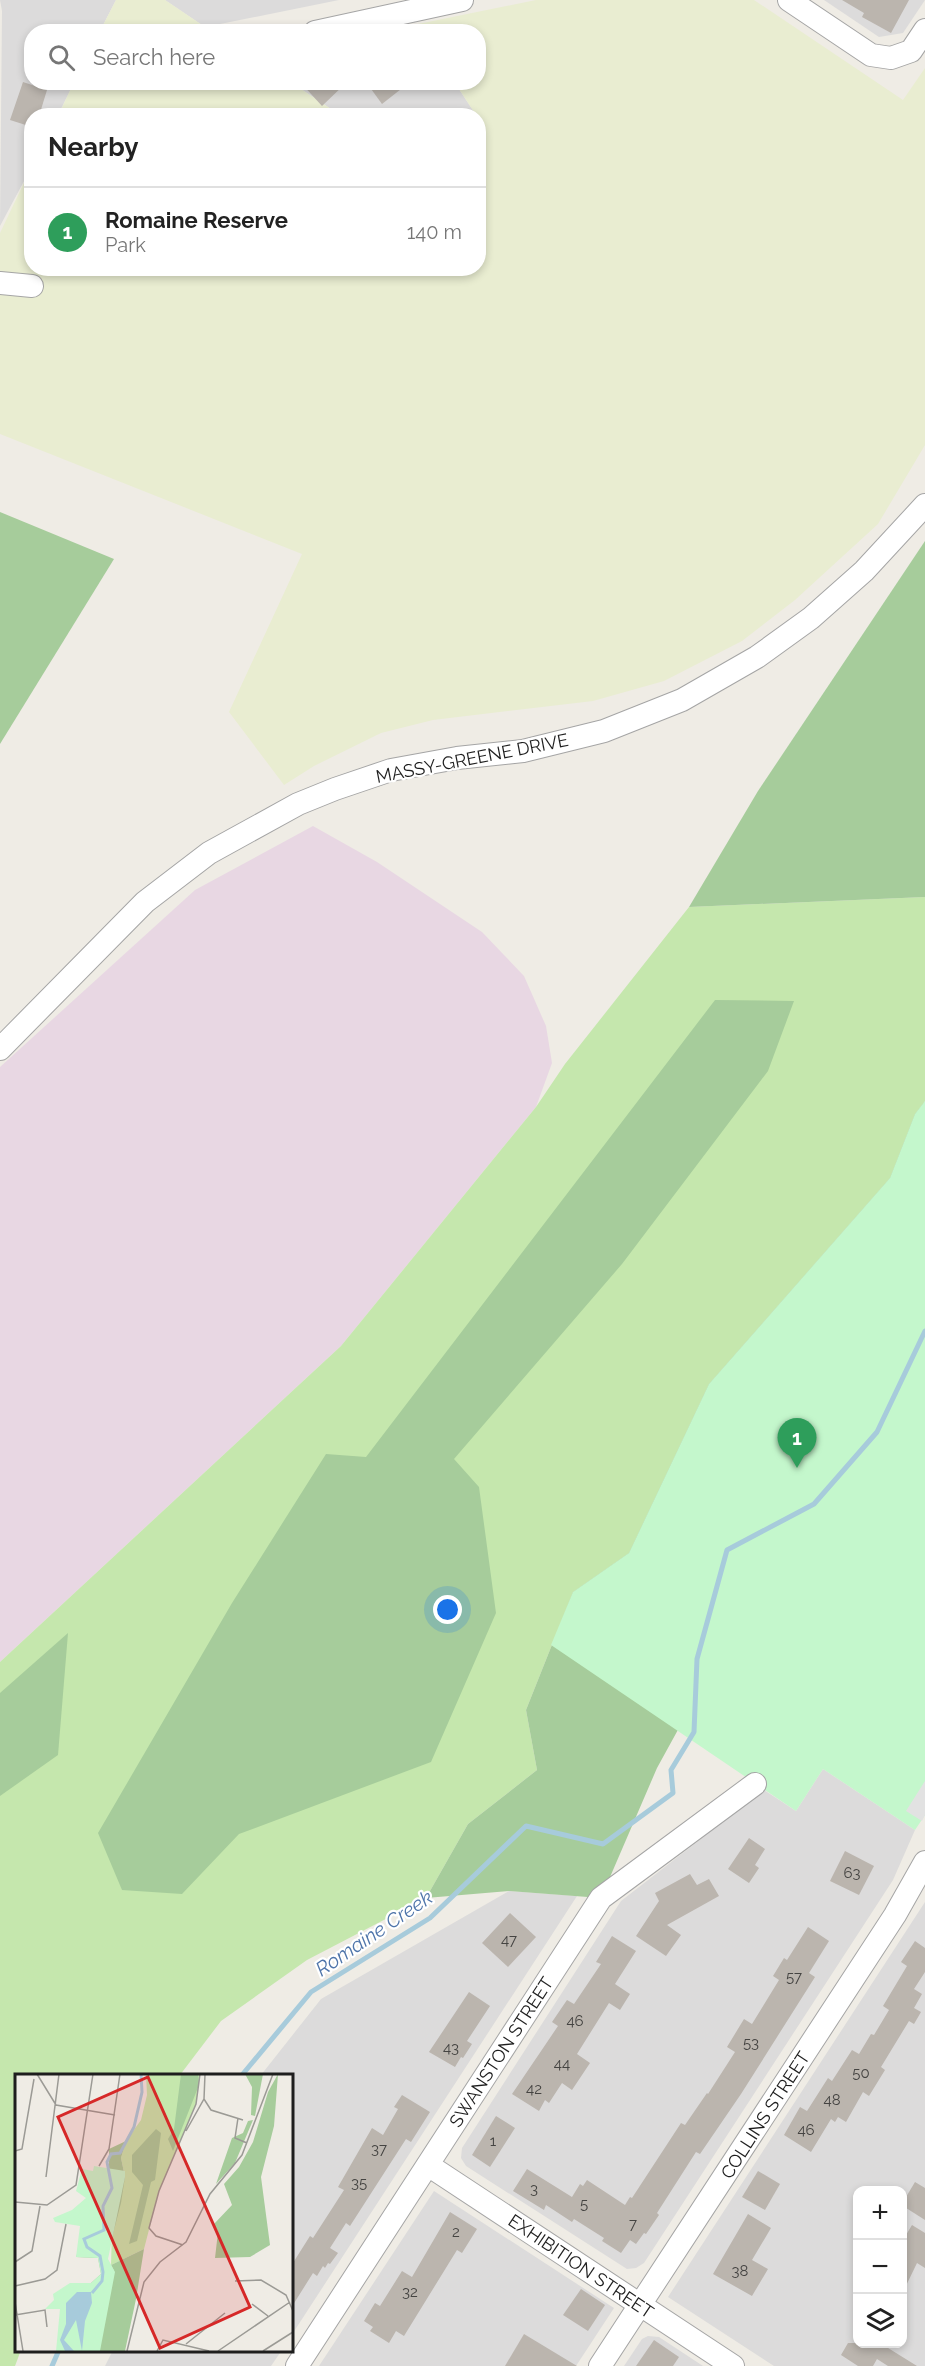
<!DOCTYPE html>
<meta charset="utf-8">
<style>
:root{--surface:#fff;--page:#f2f2f2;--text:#222;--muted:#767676;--line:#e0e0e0;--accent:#1a73e8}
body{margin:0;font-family:Raleway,sans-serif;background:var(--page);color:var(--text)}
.controls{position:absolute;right:18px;bottom:18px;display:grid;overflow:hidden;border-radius:12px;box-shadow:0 3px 9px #0003}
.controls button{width:54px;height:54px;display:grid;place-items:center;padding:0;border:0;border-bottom:2px solid var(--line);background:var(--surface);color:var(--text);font:30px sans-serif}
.you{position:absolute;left:448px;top:1610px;width:21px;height:21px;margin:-15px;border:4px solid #fff;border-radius:50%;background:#1a73e8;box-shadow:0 0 0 9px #1a73e833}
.badge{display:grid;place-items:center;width:39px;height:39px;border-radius:50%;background:var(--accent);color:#fff;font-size:20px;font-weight:700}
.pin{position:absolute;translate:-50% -50px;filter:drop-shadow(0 2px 3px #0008)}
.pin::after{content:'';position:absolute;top:32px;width:21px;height:18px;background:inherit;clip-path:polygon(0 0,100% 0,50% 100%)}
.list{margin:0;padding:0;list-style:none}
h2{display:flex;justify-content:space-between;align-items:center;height:78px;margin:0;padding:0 24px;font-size:26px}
h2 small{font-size:20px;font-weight:400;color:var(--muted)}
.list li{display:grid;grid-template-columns:39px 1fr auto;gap:18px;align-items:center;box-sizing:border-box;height:90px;padding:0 24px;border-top:2px solid var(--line)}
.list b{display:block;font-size:22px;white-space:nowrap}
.list p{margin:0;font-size:20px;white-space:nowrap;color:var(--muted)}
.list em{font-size:20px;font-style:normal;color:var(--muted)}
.icon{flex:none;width:33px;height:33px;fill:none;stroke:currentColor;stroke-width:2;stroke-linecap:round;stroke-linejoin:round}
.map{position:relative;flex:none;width:925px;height:2366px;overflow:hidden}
.search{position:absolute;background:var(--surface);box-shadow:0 3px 9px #0003;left:24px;top:24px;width:462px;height:66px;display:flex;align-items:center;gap:15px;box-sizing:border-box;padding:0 21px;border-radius:24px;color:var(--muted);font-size:22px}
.panel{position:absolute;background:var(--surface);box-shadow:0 3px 9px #0003;left:24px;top:108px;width:462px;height:168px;border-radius:24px}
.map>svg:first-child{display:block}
.residential{fill:#dcdbdb;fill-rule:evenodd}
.industrial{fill:#e8d7e3}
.farmland{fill:#e9edd1}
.grass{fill:#c5e7ad}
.forest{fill:#a6cc9b}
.park{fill:#c4f7cc}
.parking{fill:#e2e2e2}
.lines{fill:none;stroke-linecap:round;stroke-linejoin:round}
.stream{stroke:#a7cbdb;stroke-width:5}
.building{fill:#bbb5ae}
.minor-casing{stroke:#a5a5a5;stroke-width:24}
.minor{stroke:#fff;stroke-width:22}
.labels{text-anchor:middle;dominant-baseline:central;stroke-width:4.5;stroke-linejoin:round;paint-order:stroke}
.number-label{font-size:15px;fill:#454442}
.street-label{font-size:18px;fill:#1e1e1e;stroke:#fff}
.water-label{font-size:20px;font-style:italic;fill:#4f75aa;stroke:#fff}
.inset-river{fill:none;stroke:#a7cbdb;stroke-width:3}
.inset-road{fill:none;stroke:#9b9a95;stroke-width:1.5}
.view{fill:#d62828;fill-opacity:0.15;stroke:#d62828;stroke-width:3}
.inset-edge{fill:none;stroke:#1e1e1e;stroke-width:3}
</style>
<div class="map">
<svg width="925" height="2366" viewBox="0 0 925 2366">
<rect width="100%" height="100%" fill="#efece5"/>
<g class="residential">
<path d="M0,0h116l-16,31 -68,1v50l42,1 -16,32 -26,1 -1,52 -31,58 2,-215z"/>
<path d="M165,0h174l-134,27z"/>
<path d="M824,0h101l-22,33 -24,4z"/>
<path d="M292,83h163l21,32h-136z"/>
<path d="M823,1769l92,61 -22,50 -249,383 -8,5 -9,1 -161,-103 -5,-8 1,-10 159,-247 143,-111 32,21z"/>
<path d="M509,1891l68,5 -286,440v-261h-30l60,-76z"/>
<path d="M925,1902v464h-151l-106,-69zM858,2190h44v154h-44z"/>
<path d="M434,2191l180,117 -38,58h-257z"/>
<path d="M648,2336l11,1 44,29h-79l18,-27z"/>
<path d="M113,2350h169l-11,16h-166z"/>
</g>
<path class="industrial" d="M313,826l64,36 105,70 42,44 22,50 6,37 -16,44 -195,239 -341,316v-595l195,-177z"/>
<g class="farmland">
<path d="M116,0h49l46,31h-111z"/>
<path d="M536,0h218l149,100 22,-32v377l-47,79 -83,76 -53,41 -78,40 -71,20 -160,19 -52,13 -67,33 -30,19 -55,-73 73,-158 -302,-120v-201l31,-65 1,100h446v-152l-2,-1 -21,-32 23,-1v-50l-55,-1 -5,-7z"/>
<path d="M74,82l218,1 48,32 -282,1z"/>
</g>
<path class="grass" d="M925,897v204l-10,13 -25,64 -181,206 -80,169 -56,39 -47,118 11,60 -69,54 -42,74 -119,62 -86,61 -41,54h-164v275h5l-6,16h-15v-704l341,-316 195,-239 29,-43 124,-157z"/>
<g class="forest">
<path d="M0,512l114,47 -114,185z"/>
<path d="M925,541v356l-236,10 69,-116z"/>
<path d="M715,1000l79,1 -26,70 -146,193 -168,195 25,28 17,126 -65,149 -192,72 -57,60 -60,-4 -24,-57 134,-230 94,-149 40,3z"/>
<path d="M925,1101l-240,616 -28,51 -56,130 -92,-7 -83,7 42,-74 69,-54 -11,-60 47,-118 56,-39 80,-169 181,-206 25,-64z"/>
<path d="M68,1633l-10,122 -58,41v-103z"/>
</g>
<path class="park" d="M925,1101v714l-10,15 -92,-61 -27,42 -245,-166 22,-53 56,-39 80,-169 181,-206 25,-64z"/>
<path class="parking" d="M925,1781v34l-3,6 -16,-10z"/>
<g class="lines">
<g class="stream">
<path d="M242,2075l69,-83 119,-74 96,-92 77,18 70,-51 -2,-23 23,-38 3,-73 30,-109 87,-46 63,-72 48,-101"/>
<path d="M52,2366l7,-16"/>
</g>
</g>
<g class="building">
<path d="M842,0h67l-18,33 -29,-16 2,-4z"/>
<path d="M23,82l24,8 -8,26h-7v11l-22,-7z"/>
<path d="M300,82h47l-25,24z"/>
<path d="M366,82h44l-28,22z"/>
<path d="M749,1838l16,11 -10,16 4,3 -10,15 -21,-14z"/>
<path d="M845,1851l29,15 -15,29 -29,-14z"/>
<path d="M690,1874l7,11 12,-6 10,17 -52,29 14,10 -15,21 -30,-20 23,-35 -4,-8z"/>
<path d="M510,1913l26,24 -28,30 -26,-24z"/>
<path d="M808,1927l21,14 -20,32 6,4 -74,117 -41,60 -4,-2 -39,61 2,2 -13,19 -2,-1 -8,11 -6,-4 -9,13 -19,-12 2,-3 -30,-19 -2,3 -26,-17 -2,5 -31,-19 14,-22 45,28 8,-13 3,2 4,-6 38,25 5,-8 2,1 49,-75 4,2 22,-32 1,1 27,-42 -8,-5 17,-28 8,5 27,-44 -6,-4 11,-18 3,2z"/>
<path d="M612,1936l24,15 -21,33 15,10 -10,16 -11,-7 -32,51 13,9 -18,27 -10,-7 -13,20 -4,-3 -6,11 -27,-17 46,-68 -6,-4 15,-22 7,4 27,-40 -5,-2z"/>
<path d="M915,1941l10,7v24l-11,17 8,5 -8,14 7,4 -7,12 -5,-3 -28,46 4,3 -16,26 -6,-4 -17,30 -8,-5 -3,5 -4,-3 -20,33 -27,-17 16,-28 7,4 21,-33 4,3 20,-31 7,4 12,-20 3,1 15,-25 -6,-4 24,-40 -6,-4z"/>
<path d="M469,1992l21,14 -23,35 5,3 -9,14 -2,-1 -6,10 -26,-15z"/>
<path d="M402,2095l28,17 -19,30 -5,-3 -56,87 -4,-3 -16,25 8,5 -8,11 -2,-1 -3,5 -2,-2 -6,10 -4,-3 -22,35v-42l19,-30 3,2 31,-48 -6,-3 34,-59 11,7 15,-26 -4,-2z"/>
<path d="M496,2116l19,12 -25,39 -18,-12z"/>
<path d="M758,2171l22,13 -15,26 -23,-13z"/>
<path d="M915,2182l10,6v32l-22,-14v-4z"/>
<path d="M450,2212l27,17 -15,24 -5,-3 -53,86 -8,-5 -7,12 -19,-12 3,-4 -9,-6 11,-18 5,3 22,-35 10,6z"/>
<path d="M748,2214l23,14 -19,32 16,9 -16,27 -39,-22z"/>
<path d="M912,2225l13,8v35l-8,-5 -14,29v-52z"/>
<path d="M581,2289l24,16 -17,26 -25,-16z"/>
<path d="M524,2334l53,32h-72z"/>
<path d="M654,2340l25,17 -6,9h-37z"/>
<path d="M848,2343h32l37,23h-29l-11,-7 -4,7h-15l-17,-11z"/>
</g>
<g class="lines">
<defs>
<g id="minor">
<path d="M789,0l82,55 20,3 20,-7 14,-21"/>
<path d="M315,32l147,-32"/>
<path d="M0,283l32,3"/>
<path d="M0,1049l145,-147 64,-49 89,-49 37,-15 56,-19 66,-12 66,-7 81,-20 78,-31 75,-43 54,-39 53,-47 61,-66"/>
<path d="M428,2165l305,201"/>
<path d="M297,2366l304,-468 154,-114"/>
<path d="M600,2366l295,-451 30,-53"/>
</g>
</defs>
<use href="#minor" class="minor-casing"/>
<use href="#minor" class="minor"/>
</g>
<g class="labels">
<g class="number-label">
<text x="852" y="1873">63</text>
<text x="509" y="1940">47</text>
<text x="794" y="1977">57</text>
<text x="575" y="2021">46</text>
<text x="751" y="2043">53</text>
<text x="451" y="2048">43</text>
<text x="562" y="2064">44</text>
<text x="861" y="2073">50</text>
<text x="534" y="2089">42</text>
<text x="832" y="2100">48</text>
<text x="806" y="2130">46</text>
<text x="493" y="2141">1</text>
<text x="379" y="2149">37</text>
<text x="359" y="2183">35</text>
<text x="534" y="2189">3</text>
<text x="584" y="2204">5</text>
<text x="633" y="2224">7</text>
<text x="456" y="2232">2</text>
<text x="740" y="2271">38</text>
<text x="410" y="2292">32</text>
</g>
<g class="street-label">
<text transform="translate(472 758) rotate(-11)">MASSY-GREENE DRIVE</text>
<text transform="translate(501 2052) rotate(-57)">SWANSTON STREET</text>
<text transform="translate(765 2115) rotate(-57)">COLLINS STREET</text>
<text transform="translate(581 2266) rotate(34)">EXHIBITION STREET</text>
</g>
<g class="water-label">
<text transform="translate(374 1933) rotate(-34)">Romaine Creek</text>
</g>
</g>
<g transform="translate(15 2074)">
<rect width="278" height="278" fill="#efece5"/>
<path d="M131,0h54l-4,30 -37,87 -15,58 -33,16 1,-34 13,-54 -4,-19 5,-17 15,-21 6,-25z" fill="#c5e7ad"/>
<path d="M166,0h17l1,11 -26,66 -5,-12 6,-10zM230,0h18l-8,42 -4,-1 1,-28zM263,0l-4,52 -13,51 9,68 -20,12 -35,1 3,-26 -4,-8 18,-19 -8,-21 15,-17 14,-25 15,-50zM238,46l-18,43 -19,21 16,-46 11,-5 5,-12zM141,55l5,4 -6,47 -4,2 -14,59 -8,3 14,-59 -11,-13v-17zM111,67l-5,17 4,19 -4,26 -16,62 9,6 -3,-6 33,-16 -8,50 -11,52h-39l5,-68 10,-9 -3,-16 -22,-1 33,-88v-20z" fill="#a6cc9b"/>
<path d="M79,92l31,5v6l-17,82 7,13 -15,79h-44l4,-42h-15l9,-9 -1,-6 17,-11h21l10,-9 -3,-16 -22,-1 4,-31 -25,-4 -2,-4 19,-8 14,-12 -10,-7 6,-22 11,2z" fill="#c4f7cc"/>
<path d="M62,218h14l1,11 -7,18 -3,30 -6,-31 -12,20 10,11h-9l-5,-11 6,-16v-21z" fill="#a7cbdb"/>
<path class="inset-river" d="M77,219l10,-12 1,-9 -3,-16 -13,-9 -3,-8 20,-9 -1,-24 9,-18 -5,-26 4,-8 9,-1 14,-26 8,-35 -1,-18"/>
<path class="inset-road" d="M22,0l19,31 59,10M189,25l1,-25M223,44l-3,20 12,5M171,57l18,-32 7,11 32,10M0,77l7,-2 12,-70M84,92l10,-17 11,-75M31,103l13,-103M0,128l32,3 29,-20 17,-111M168,171l-27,-9 -7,-8 10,-37 37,-87 4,-30M0,188l17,-11 8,-45M220,207l26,-1 25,15 7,16M0,212l30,-7 12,-9 9,-46M0,228l8,49M237,230l16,12M0,241l30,-5 2,17M171,270l39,-31M112,277l17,-69 16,-20 26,-20 24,-48 32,-39 31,-81M142,277l6,-11 46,11M203,277l72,-49M248,277l30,-19"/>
<path class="view" d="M133,3l102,230 -90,41 -102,-231z"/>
<rect width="278" height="278" class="inset-edge"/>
</g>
</svg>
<div class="controls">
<button>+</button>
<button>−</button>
<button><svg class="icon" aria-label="layers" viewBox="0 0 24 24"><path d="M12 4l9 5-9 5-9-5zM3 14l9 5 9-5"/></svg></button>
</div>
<div class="you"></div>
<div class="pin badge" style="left:797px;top:1468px;background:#2e9e5b">1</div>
<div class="search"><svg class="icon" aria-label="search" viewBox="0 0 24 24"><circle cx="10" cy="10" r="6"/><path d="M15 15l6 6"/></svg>Search here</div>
<section class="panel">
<h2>Nearby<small></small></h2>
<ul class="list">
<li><span class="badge" style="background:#2e9e5b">1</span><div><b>Romaine Reserve</b><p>Park</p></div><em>140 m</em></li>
</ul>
</section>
</div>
